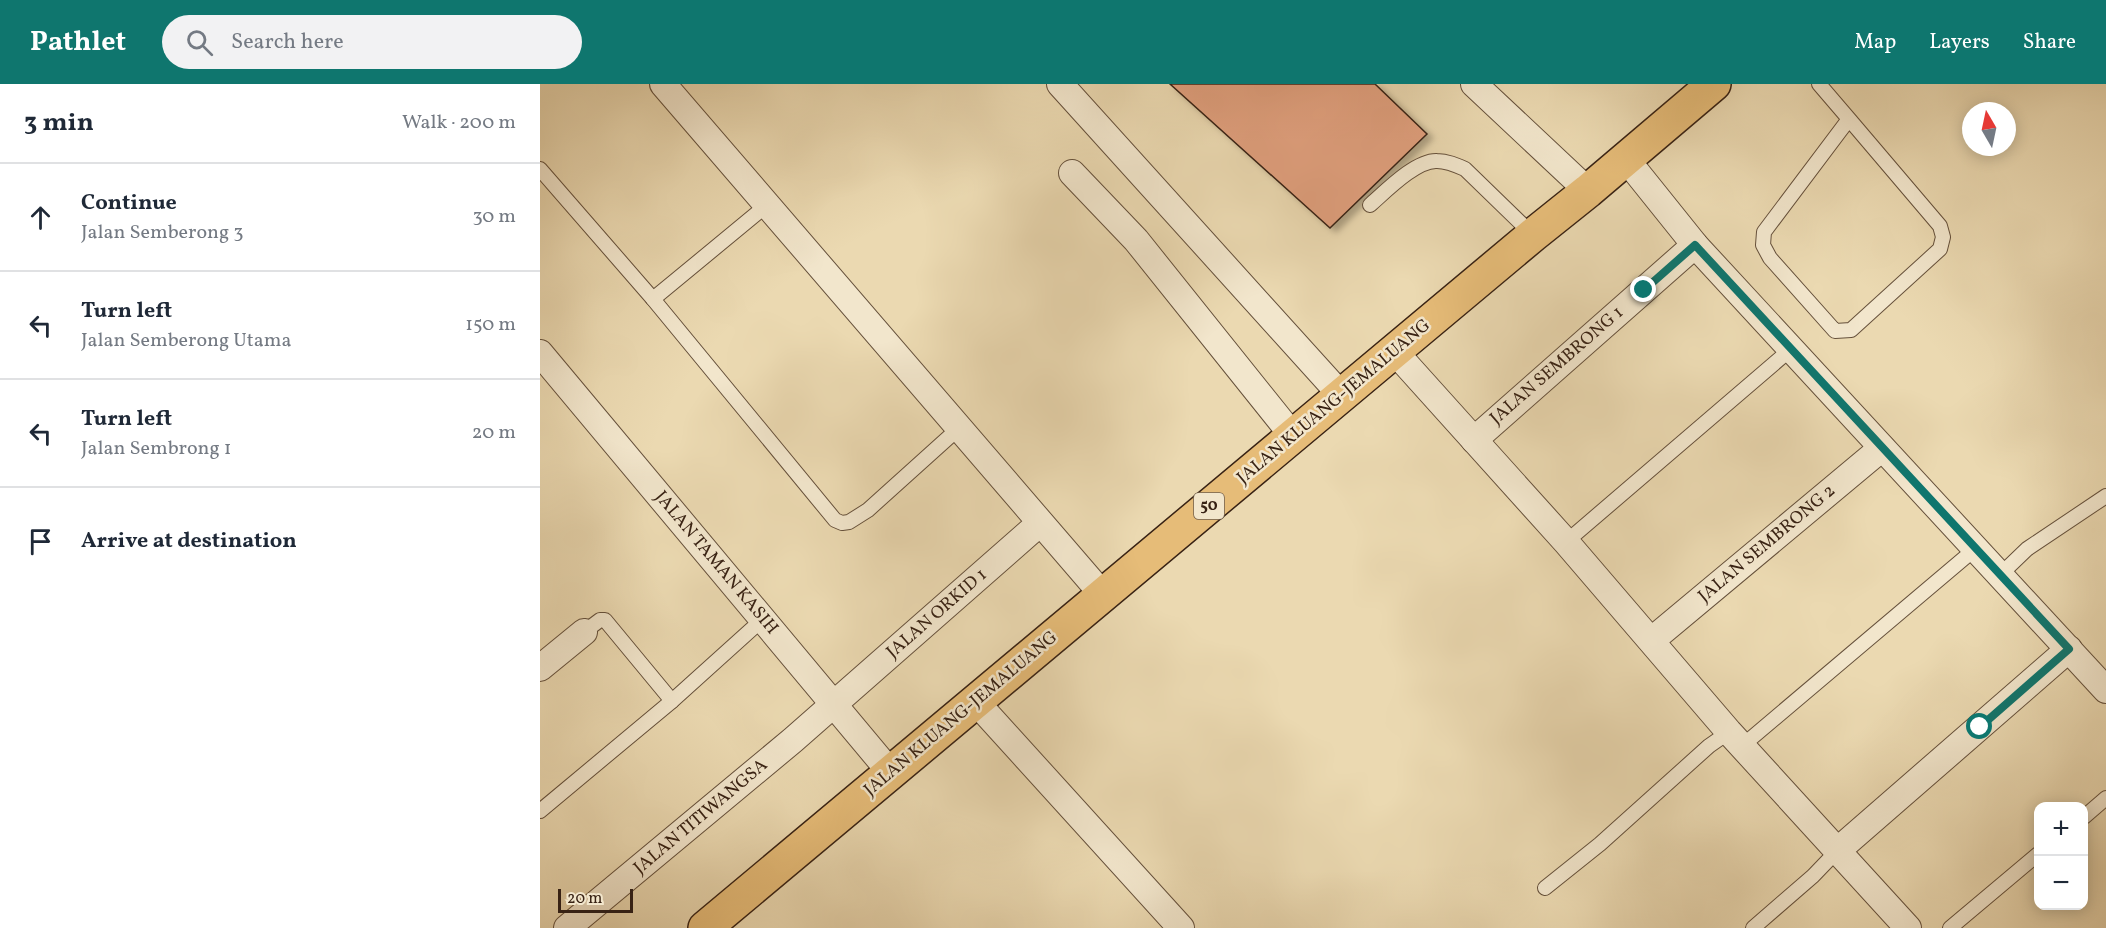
<!DOCTYPE html>
<meta charset="utf-8">
<style>
:root{--surface:#fff;--page:#f2f2f3;--text:#1f2937;--muted:#747a83;--line:#e0e1e3;--accent:#0f766e}
body{margin:0;font-family:Vollkorn,serif;background:var(--page);color:var(--text)}
.controls{position:absolute;right:18px;bottom:18px;display:grid;overflow:hidden;border-radius:12px;box-shadow:0 3px 15px #0003}
.controls button{width:54px;height:54px;display:grid;place-items:center;padding:0;border:0;border-bottom:2px solid var(--line);background:var(--surface);color:var(--text);font:30px sans-serif}
.compass{position:absolute;left:1422px;top:18px;width:54px;height:54px;border-radius:50%;background:var(--surface);box-shadow:0 3px 15px #0003;rotate:351deg}
.scale{position:absolute;left:18px;bottom:15px;width:75px;box-sizing:border-box;padding-left:6px;border:3px solid #382214;border-top:0;font-size:16px;line-height:21px;white-space:nowrap;color:#382214;-webkit-text-stroke:4px #f2e6cc;paint-order:stroke}
.stop{position:absolute;width:18px;height:18px;margin:-14px;border:4px solid #0f766e;border-radius:50%;background:#fff}
.stop.end{background:#0f766e;border-color:#fff;box-shadow:0 2px 6px #0008}
.list{margin:0;padding:0;list-style:none}
h2{display:flex;justify-content:space-between;align-items:center;height:78px;margin:0;padding:0 24px;font-size:26px}
h2 small{font-size:20px;font-weight:400;color:var(--muted)}
.list li{display:grid;grid-template-columns:39px 1fr auto;gap:18px;align-items:center;box-sizing:border-box;height:108px;padding:0 24px;border-top:2px solid var(--line)}
.list b{display:block;font-size:22px;white-space:nowrap}
.list p{margin:0;font-size:20px;white-space:nowrap;color:var(--muted)}
.list em{font-size:20px;font-style:normal;color:var(--muted)}
.icon{flex:none;width:33px;height:33px;fill:none;stroke:currentColor;stroke-width:2;stroke-linecap:round;stroke-linejoin:round}
.map{position:relative;flex:none;width:1566px;height:844px;overflow:hidden}
header{display:flex;align-items:center;gap:36px;box-sizing:border-box;height:84px;padding:0 30px;background:var(--accent);color:#fff}
header strong{font-size:28px}
nav{display:flex;gap:33px;margin-inline-start:auto;font-size:21px}
.search{width:420px;height:54px;background:var(--page);display:flex;align-items:center;gap:15px;box-sizing:border-box;padding:0 21px;border-radius:33px;color:var(--muted);font-size:22px}
main{display:flex}
aside{flex:1;background:var(--surface)}
.map>svg:first-child{display:block}
.building{fill:#e1a07e;stroke:#382214;stroke-width:1.5;filter:url(#shadow)}
.lines{fill:none;stroke-linecap:round;stroke-linejoin:round}
.service-casing{stroke:#65503b;stroke-width:16}
.minor-casing{stroke:#65503b;stroke-width:28}
.trunk-casing{stroke:#382214;stroke-width:36}
.service{stroke:#f2e6cc;stroke-width:14}
.minor{stroke:#f2e6cc;stroke-width:26}
.trunk{stroke:#e6bc78;stroke-width:33}
.route{stroke:#0f766e;stroke-width:8}
.labels{text-anchor:middle;dominant-baseline:central;stroke-width:5;stroke-linejoin:round;paint-order:stroke}
.shield{fill:#f2e6cc;stroke:#705d4b;stroke-width:1.5}
.shield-label{font-size:16px;font-weight:bold;fill:#382214}
.street-label{font-size:18px;fill:#382214;stroke:#f2e6cc}
</style>
<header>
<strong>Pathlet</strong>
<div class="search"><svg class="icon" aria-label="search" viewBox="0 0 24 24"><circle cx="10" cy="10" r="6"/><path d="M15 15l6 6"/></svg>Search here</div>
<nav><a>Map</a><a>Layers</a><a>Share</a></nav>
</header>
<main>
<aside>
<h2>3 min<small>Walk · 200 m</small></h2>
<ul class="list">
<li><svg class="icon" aria-label="ahead" viewBox="0 0 24 24"><path d="M12 20V5M6 11l6-6 6 6"/></svg><div><b>Continue</b><p>Jalan Semberong 3</p></div><em>30 m</em></li>
<li><svg class="icon" aria-label="left" viewBox="0 0 24 24"><path d="M17 20v-9H6M10 6l-5 5 5 5"/></svg><div><b>Turn left</b><p>Jalan Semberong Utama</p></div><em>150 m</em></li>
<li><svg class="icon" aria-label="left" viewBox="0 0 24 24"><path d="M17 20v-9H6M10 6l-5 5 5 5"/></svg><div><b>Turn left</b><p>Jalan Sembrong 1</p></div><em>20 m</em></li>
<li><svg class="icon" aria-label="arrive" viewBox="0 0 24 24"><path d="M6 21V4h12l-3 4 3 4H6"/></svg><div><b>Arrive at destination</b></div></li>
</ul>
</aside>
<div class="map">
<svg width="1566" height="844" viewBox="0 0 1566 844">
<defs>
<filter id="shadow"><feDropShadow dx="6" dy="4" stdDeviation="3" flood-color="#0004"/></filter>
</defs>
<rect width="100%" height="100%" fill="#ebd9b1"/>
<filter id="stains"><feTurbulence type="fractalNoise" baseFrequency=".00333" numOctaves="4"/><feColorMatrix values="0 0 0 0 .2 0 0 0 0 .09 0 0 0 0 .02 0 0 0 .5 -.17"/></filter>
<radialGradient id="worn" r=".72"><stop offset=".6" stop-color="#630" stop-opacity="0"/><stop offset="1" stop-color="#630" stop-opacity=".3"/></radialGradient>
<path class="building" d="M630,0h205l52,50 -97,94z"/>
<g class="lines">
<defs>
<g id="service">
<path d="M1279,0l30,35 -85,113 -1,13 7,13 65,73 16,-1 89,-81 3,-12 -3,-11 -91,-107"/>
<path d="M0,85l113,130 182,221 7,3 7,-1 19,-12 91,-82"/>
<path d="M830,121c16,-14 46,-45 67,-44 10,0 19,4 28,8l68,66"/>
<path d="M113,215l114,-94"/>
<path d="M1026,458l225,-193"/>
<path d="M1460,491l27,-26 79,-53"/>
<path d="M44,548l16,-12h5l67,81"/>
<path d="M1202,662l233,-197"/>
<path d="M0,727l132,-110 91,-82"/>
<path d="M1544,733l22,-19"/>
<path d="M1005,804l55,-44 109,-98 20,-14"/>
<path d="M1213,844l60,-52 24,-25"/>
<path d="M1410,844l88,-74"/>
</g>
<g id="minor">
<path d="M123,0l440,511"/>
<path d="M520,0l282,312"/>
<path d="M934,0l114,107"/>
<path d="M1086,75l69,86 411,445"/>
<path d="M532,89l64,67 157,196"/>
<path d="M855,268l171,190 163,190 179,196"/>
<path d="M0,269l351,420"/>
<path d="M934,356l221,-195"/>
<path d="M1112,556l230,-192"/>
<path d="M0,584l44,-36"/>
<path d="M436,618l205,226"/>
<path d="M1297,767l232,-202"/>
<path d="M27,844l226,-188 247,-217"/>
</g>
<path id="trunk" d="M165,844l828,-693 55,-44 126,-107"/>
</defs>
<use href="#service" class="service-casing"/>
<use href="#minor" class="minor-casing"/>
<use href="#trunk" class="trunk-casing"/>
<use href="#service" class="service"/>
<use href="#minor" class="minor"/>
<use href="#trunk" class="trunk"/>
</g>
<g class="lines">
<path class="route" d="M1104,206l51,-45 374,404 -89,78"/>
</g>
<g class="labels">
<rect class="shield" x="654" y="409" width="30" height="26" rx="4.5"/>
<g class="shield-label">
<text x="669" y="422">50</text>
</g>
<g class="street-label">
<text transform="translate(1017 282) rotate(-41)">JALAN SEMBRONG 1</text>
<text transform="translate(794 318) rotate(-40)">JALAN KLUANG-JEMALUANG</text>
<text transform="translate(1227 460) rotate(-40)">JALAN SEMBRONG 2</text>
<text transform="translate(176 479) rotate(50)">JALAN TAMAN KASIH</text>
<text transform="translate(397 530) rotate(-41)">JALAN ORKID 1</text>
<text transform="translate(421 630) rotate(-40)">JALAN KLUANG-JEMALUANG</text>
<text transform="translate(161 733) rotate(-40)">JALAN TITIWANGSA</text>
</g>
</g>
<rect width="100%" height="100%" filter="url(#stains)"/>
<rect width="100%" height="100%" fill="url(#worn)"/>
</svg>
<div class="controls">
<button>+</button>
<button>−</button>
</div>
<svg class="compass" viewBox="-18 -18 36 36"><path d="M0-13l5 13h-10z" fill="#e53935"/><path d="M0 13l5-13h-10z" fill="#747a83"/></svg>
<div class="scale">20 m</div>
<div class="stop" style="left:1440px;top:643px"></div>
<div class="stop end" style="left:1104px;top:206px"></div>
</div>
</main>
